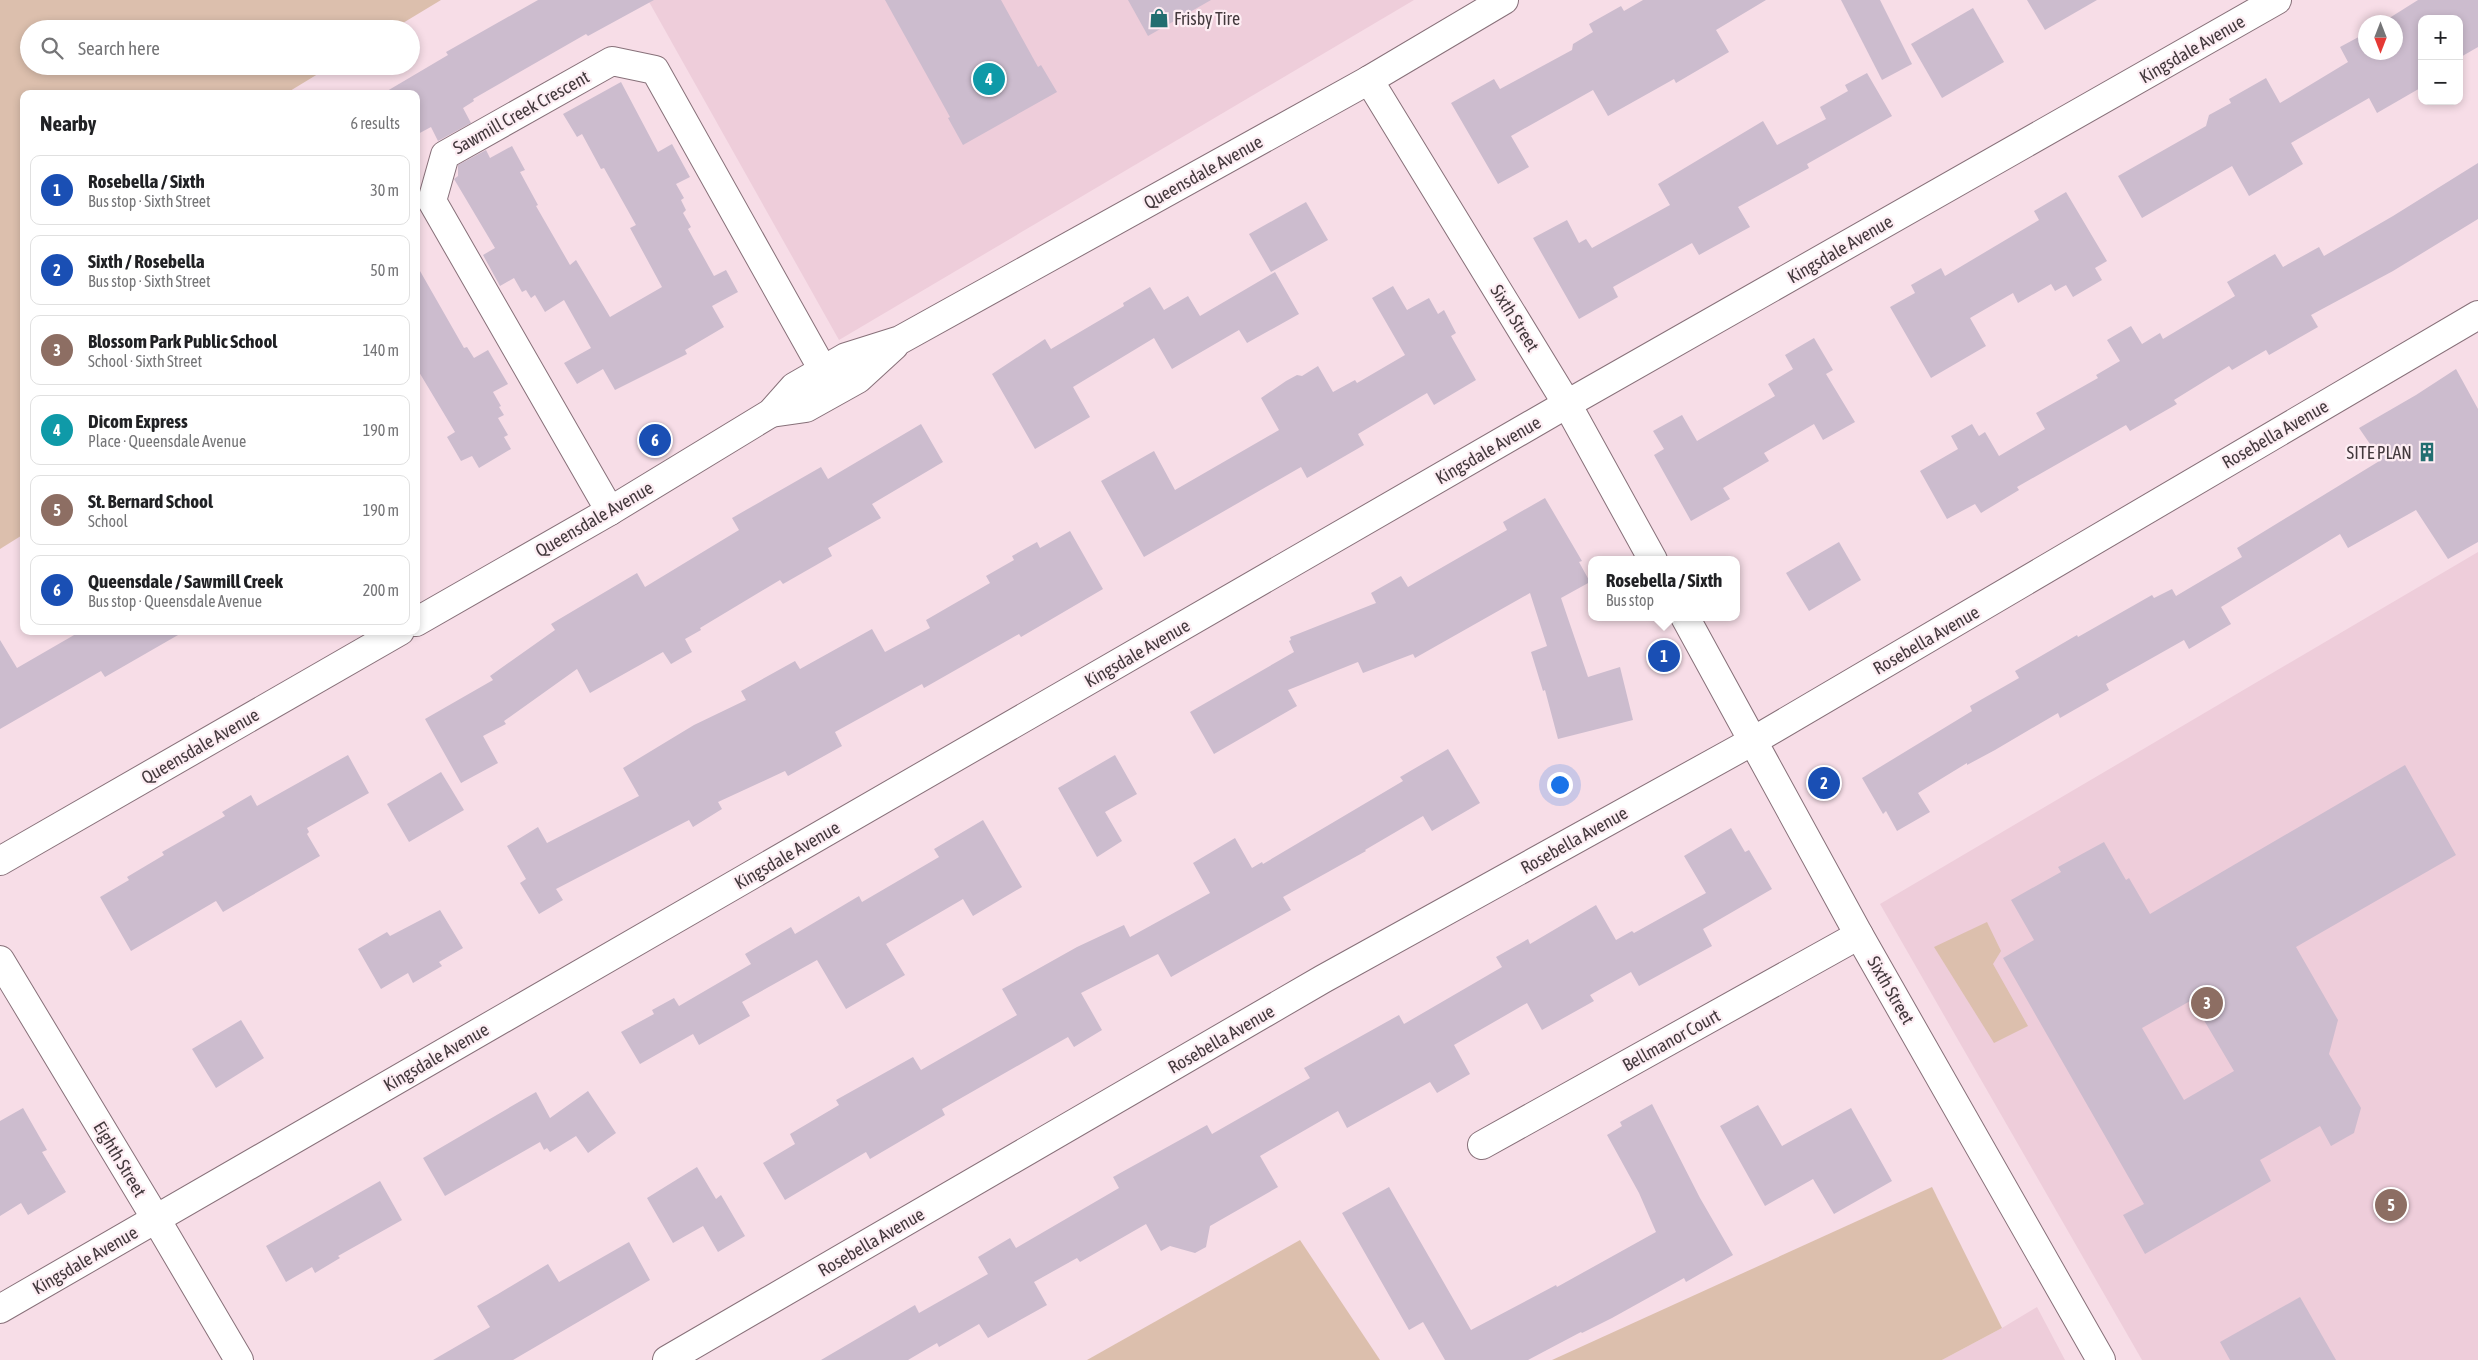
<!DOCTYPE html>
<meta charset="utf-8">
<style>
:root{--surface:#fff;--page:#f6f6f6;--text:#202124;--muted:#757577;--line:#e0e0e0;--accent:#b45309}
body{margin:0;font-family:"Asap Condensed",sans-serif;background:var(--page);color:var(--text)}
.controls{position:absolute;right:15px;top:15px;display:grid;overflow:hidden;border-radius:10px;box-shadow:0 2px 8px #0003}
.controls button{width:45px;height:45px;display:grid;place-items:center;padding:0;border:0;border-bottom:1px solid var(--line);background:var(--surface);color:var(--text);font:25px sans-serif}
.compass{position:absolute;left:2358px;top:15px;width:45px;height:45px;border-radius:50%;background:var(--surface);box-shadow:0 2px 8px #0003;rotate:180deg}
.you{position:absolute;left:1559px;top:784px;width:18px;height:18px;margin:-12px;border:4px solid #fff;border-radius:50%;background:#1a73e8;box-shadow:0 0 0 8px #1a73e833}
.badge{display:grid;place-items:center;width:32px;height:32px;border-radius:50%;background:var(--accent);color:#fff;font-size:16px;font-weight:700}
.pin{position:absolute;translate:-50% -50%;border:2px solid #fff;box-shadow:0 1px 5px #0006}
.popup{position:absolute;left:1588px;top:556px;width:152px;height:65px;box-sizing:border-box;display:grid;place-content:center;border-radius:10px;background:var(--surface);filter:drop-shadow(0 1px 4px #0005);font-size:16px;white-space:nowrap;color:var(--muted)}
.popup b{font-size:19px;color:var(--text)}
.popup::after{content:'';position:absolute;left:50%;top:100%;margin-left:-10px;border:10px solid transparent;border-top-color:var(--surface)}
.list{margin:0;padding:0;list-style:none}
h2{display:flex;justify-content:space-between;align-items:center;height:65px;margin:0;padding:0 20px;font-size:21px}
h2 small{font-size:16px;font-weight:400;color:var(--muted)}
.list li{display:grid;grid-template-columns:32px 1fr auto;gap:15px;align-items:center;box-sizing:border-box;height:70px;margin:0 10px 10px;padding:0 10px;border:1px solid var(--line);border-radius:10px}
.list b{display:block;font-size:19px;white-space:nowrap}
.list p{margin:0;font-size:16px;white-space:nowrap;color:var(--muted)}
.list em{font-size:16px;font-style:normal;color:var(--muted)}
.icon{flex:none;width:28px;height:28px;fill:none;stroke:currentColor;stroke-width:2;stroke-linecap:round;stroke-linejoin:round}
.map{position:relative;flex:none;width:2478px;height:1360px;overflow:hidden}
.search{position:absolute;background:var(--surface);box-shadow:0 2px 8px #0003;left:20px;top:20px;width:400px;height:55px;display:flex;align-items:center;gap:12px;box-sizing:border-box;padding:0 18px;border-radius:28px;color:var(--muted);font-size:19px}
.panel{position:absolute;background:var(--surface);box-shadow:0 2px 8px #0003;left:20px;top:90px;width:400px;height:545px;border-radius:10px}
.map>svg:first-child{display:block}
.built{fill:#eecdda}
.green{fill:#dcbfad}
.building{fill:#ccbcce;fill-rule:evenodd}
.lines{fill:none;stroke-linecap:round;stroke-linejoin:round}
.street-casing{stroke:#877079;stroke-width:30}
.street{stroke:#fff;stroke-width:28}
.labels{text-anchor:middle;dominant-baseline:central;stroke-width:4.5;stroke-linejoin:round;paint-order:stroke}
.poi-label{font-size:18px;fill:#43393d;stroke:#fdedf3;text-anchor:start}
.street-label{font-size:18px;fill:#43393d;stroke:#fdedf3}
</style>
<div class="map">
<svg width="2478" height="1360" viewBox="0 0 2478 1360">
<rect width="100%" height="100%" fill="#f7dde7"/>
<g class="built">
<path d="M648,0h766l-575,340z"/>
<path d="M2478,552v808h-336l-262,-456z"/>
<path d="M2037,1307l28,53h-123l60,-32z"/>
</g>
<g class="green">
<path d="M0,0h441l-48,29h-364v37h302l-46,28h-261v440l-24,15z"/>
<path d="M1987,922l14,29 -8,13 35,62 -34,17 -60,-96z"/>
<path d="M1932,1187l70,141 -60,32h-390z"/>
<path d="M1300,1240l80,120h-293z"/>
</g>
<g class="building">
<path d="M538,0h116l-66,36 -2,-2 -113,65 1,2 -11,7 8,15 -33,18 -7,-14 -15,8v-41h-34l66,-39 -2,-3z"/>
<path d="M885,0h116l37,67 3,-2 16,27 -94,53 -15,-27 2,-1z"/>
<path d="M1128,0h83l-63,36z"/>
<path d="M1643,0h123l-50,30 13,22 -53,31 -2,-4 -66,37 -15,-26 -82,46 18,31 -31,17 -47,-81 43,-24 6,10 72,-39 1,-6 20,-12 -4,-8 32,-18 3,5z"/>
<path d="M1841,0h39l32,64 -30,16z"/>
<path d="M2027,0h70l-52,30z"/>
<path d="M2418,0h60v47l-19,11v-39h-37v68l-45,26 -8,-15 -78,45 12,21 -54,32 -17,-30 -90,52 -24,-42 88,-50 3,-11 22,-12 -2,-4 37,-21 14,25 68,-41 -8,-15 26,-14v19h30v-30h-13z"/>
<path d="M1973,8l31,54 -62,36 -31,-54z"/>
<path d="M1867,73l25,43 -85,48 2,4 -71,39 12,20 -51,28 -7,-12 -79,44 5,10 -39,22 -46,-81 34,-18 12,23 7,-4 6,9 78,-43 -12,-21 105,-63 14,24 49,-26 -6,-12 28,-16 -3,-6z"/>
<path d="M621,82l37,70 14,-8 18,33 -14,7 8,14 -3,2 5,10 -3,3 8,14 -3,2 26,47 12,-6 12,22 -26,14 12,21 -39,23 2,4 -72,36 -12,-21 -26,15 -13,-21 27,-15 -27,-48 -19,12 -10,-17 -4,3 -5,-8 -4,2 -8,-14 -14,8 -17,-31 12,-7 -41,-69 4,-3v-11l28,-15 4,8 22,-12 13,24 -5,2 18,33 -2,1 34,59 6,-5 34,57 52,-30 -32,-59 6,-3 -32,-57 -3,1 -19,-35 -5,3 -14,-23z"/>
<path d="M2478,163v56l-85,52 -82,44 7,12 -49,28 -3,-5 -34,20 -3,-4 -55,34 3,4 -47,27 -4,-6 -109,62 2,3 -38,23 -6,-9 -28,15 -27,-48 38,-22 -7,-13 21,-12 7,12 6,-4 14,24 46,-27 -9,-16 62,-35 -2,-3 24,-14 -13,-21 24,-14 11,18 18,-11 3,6 72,-43 -8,-14 48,-28 8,13 36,-20 5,9 69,-40z"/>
<path d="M2066,192l41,69 -12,7 7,12 -29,17 -7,-12 -11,6 -4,-7 -33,19 -5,-10 -43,25 16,28 -55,32 -41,-71 25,-14 -4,-8 30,-17 4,8 94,-56 -5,-9z"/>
<path d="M1306,202l22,38 -57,32 -22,-38z"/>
<path d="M416,264l48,84 3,-1 7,11 14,-8 20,34 -15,8 8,14 -2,1 5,8 -6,3 10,17 -4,2 7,12 -32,19 -7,-12 -11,5 -14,-24 8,-5 -39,-65z"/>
<path d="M1275,272l24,42 -52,29 -8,-13 -67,39 -18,-31 -81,49 17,30 -55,32 -43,-75 53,-35 6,10 73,-43 -1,-3 27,-16 14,23 24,-14 12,20z"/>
<path d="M1393,286l14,24 22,-12 9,16 6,-4 12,23 -5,3 25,44 -42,25 -7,-12 -69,41 6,11 -57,33 -6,-11 -157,90 -43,-76 53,-30 21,39 104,-60 -18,-32 25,-17 11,-6 5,1 16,-10 15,26 22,-12 2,3 48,-28 -33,-57z"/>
<path d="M1814,338l19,32 -7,4 29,48 -32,18 -9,-16 -50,29 5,8 -46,27 7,11 -39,22 -37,-66 10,-6 -11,-18 29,-16 15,26 78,-45 -7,-12 25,-15 -8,-14z"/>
<path d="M2456,369l22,40v133l-30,17 -32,-49 -68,38 -8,-14 -119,73 10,17 -42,25 -5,-9 -78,44 3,6 -49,28 -2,-5 -63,37 -28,15v-2l-49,30 12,19 -33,19 -11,-20 -3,3 -21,-36 110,-67 -2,-5 49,-28 -4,-7 62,-36 1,2 74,-42 2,3 18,-9 4,7 66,-39 -5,-9 144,-88 -22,-32 57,-33z"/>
<path d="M921,424l22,38 -71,42 9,14 -53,30 4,8 -49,28 -3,-4 -80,48 1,2 -16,9 7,13 -21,12 -8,-12 -73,41 -13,-24 -73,52 2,3 -23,12 15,27 -37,20 -36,-64 68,-39 -3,-4 65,-46 -4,-6 86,-51 8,14 94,-57 -7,-12 89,-51 7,12z"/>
<path d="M1545,498l37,63 -3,1 11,20 -29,16 27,79 32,-10 13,53 -75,19 -13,-49 -2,1 -12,-39 16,-6 -17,-53 -115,65 -2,-4 -50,19 -5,-11 -70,28 9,16 -83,48 -24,-42 104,-60 -5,-11 2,-1 -1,-3 86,-34 -5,-10 30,-17 7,11 99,-57 -4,-8z"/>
<path d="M1070,531l33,58 -82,48 -2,-3 -95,54 -2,-4 -87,48 7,14 -54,30 -3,-5 -67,31 4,7 -29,18 -4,-7 -133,69 7,11 -24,14 -19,-31 6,-4 -19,-33 31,-19 9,16 92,-47 -16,-28 71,-43 52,-25 -5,-9 54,-30 5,8 72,-40 13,23 45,-24 -4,-8 64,-37 -4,-7 28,-16 -2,-4 25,-14 3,6z"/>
<path d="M1839,542l22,38 -52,31 -23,-38z"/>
<path d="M81,631h104l-80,46 -4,-6 -101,58v-89l17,28z"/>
<path d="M1448,749l32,54 -48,28 -9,-15 -58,34 1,1 -83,46 8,13 -120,67 -13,-23 -77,39 21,37 -28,17 -6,-10 -126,72 3,6 -75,44 -4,-7 -81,48 -22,-37 32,-19 -5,-10 49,-29 -3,-5 77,-43 8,13 96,-55 -15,-26 75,-42 47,-22 6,12 80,-44 -17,-30 42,-25 17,30 10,-6 1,2 140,-83 -3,-4z"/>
<path d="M348,755l21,38 -62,35 2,4 -2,2 13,22 -97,56 -7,-11 -85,50 -31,-54 29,-17 -2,-3 37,-22 -2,-3 63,-36 -3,-4 29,-17 6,11z"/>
<path d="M1115,755l22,39 -32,18 17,29 -25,16 -39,-69z"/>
<path d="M2405,765l51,90 -160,92 42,73 -9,34 32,54 -7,25 -23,13 -11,-20 -60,34 11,21 -126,73 -22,-39 21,-11 -141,-246 31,-18 -23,-40 50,-28 -3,-5 46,-25 22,38 3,-2 21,36zM2192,1000l42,71 -50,29 -42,-72z"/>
<path d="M441,772l23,38 -55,32 -22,-38z"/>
<path d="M983,820l39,67 -49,29 -10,-17 -77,45 19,31 -59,34 -29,-49 -75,42 8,14 -51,29 -6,-11 -53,30 -19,-32 33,-18 -2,-4 22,-12 5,8 72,-42 -6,-10 46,-27 4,7 64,-38 3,6 77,-45 -5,-8z"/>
<path d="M1731,828l14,24 4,-2 23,39 -69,40 9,17 -73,40 -8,-14 -41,23 4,6 -52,29 -15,-27 -73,42 16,29 -33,19 -7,-11 -83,46 -9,-17 -78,45 18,31 -68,39 -4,21 -11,6 -25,-7 -9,5 -15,-27 -66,38 -3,-4 -43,24 13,23 -59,33 -9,-14 -40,23 -2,-4 -29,17h-87l94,-55 4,8 69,-39 -10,-17 32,-19 6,10 103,-60 -6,-11 94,-52 5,9 98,-56 -6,-10 95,-53 5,9 98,-57 -6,-10 32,-18 2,5 66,-39 20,35 16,-9 2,2 72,-40 -22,-37z"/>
<path d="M440,910l23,38 -24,14 3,4 -29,17 -5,-10 -27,16 -23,-40 29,-17 3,4z"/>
<path d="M241,1020l23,38 -48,30 -24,-39z"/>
<path d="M588,1091l28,42 -28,20 -12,-17 -26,16 -3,-4 -3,2 -4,-8 -95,54 -22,-38 113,-66 14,26z"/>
<path d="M1652,1104l48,94 33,57 -47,27 -2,-4 -72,40 -30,15 -1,-1 -53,28h-83l-22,-38 -14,8 -67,-117 47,-26 82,143 85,-45 1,2 99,-55 -17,-39 -32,-58 15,-9 -2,-4z"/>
<path d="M1758,1105l24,41 69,-38 41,73 -58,33 -21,-35 -48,27 -45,-80z"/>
<path d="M23,1108l24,42 -5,2 24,40 -38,23 -7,-12 -21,13v-95z"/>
<path d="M697,1167l19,32 5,-4 24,41 -27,16 -15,-26 -30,17 -26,-45z"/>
<path d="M380,1181l22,39 -64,36 2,2 -25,15 -3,-6 -26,15 -20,-36z"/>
<path d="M629,1242l21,38 -137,80h-80l57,-33 -13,-21 21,-12 50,-30 11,18z"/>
<path d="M2300,1297l36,63h-106l-10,-18z"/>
</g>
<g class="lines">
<defs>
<g id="street">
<path d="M1369,80l198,324 86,156"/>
<path d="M771,413l35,-5 52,-29 36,-33"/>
<path d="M610,511l-178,-310 13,-46 167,-94 43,9 168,300"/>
<path d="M1685,617l174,318 242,425"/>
<path d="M416,622l194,-111 161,-98 23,-26 52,-30 54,-17 469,-260 135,-80"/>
<path d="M0,861l400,-230"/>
<path d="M0,960l156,259 83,141"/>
<path d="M1482,1145l377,-210"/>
<path d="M0,1309l1567,-905 710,-404"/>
<path d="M667,1360l656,-381 430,-238 725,-426"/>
</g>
</defs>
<use href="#street" class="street-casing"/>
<use href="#street" class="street"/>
</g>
<defs>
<symbol id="shop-bare" viewBox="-9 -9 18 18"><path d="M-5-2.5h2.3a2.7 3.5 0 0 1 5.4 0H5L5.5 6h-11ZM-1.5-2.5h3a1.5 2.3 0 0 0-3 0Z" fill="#226e70" stroke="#fdedf3" stroke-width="2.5" paint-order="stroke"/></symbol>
<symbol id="building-bare" viewBox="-9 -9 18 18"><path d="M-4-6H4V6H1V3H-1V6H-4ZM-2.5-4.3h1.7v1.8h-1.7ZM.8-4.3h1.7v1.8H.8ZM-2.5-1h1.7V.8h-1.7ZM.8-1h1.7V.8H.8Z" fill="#226e70" stroke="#fdedf3" stroke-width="2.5" paint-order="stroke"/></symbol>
</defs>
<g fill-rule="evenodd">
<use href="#shop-bare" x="1145" y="4" width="28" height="28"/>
<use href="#building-bare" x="2413" y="438" width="28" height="28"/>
</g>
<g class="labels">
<g class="poi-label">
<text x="1174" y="18">Frisby Tire</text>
<text x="2412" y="452" text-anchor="end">SITE PLAN</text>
</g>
<g class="street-label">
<text transform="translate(2192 49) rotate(-30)">Kingsdale Avenue</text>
<text transform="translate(521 112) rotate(-29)">Sawmill Creek Crescent</text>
<text transform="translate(1203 172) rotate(-29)">Queensdale Avenue</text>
<text transform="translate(1840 249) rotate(-30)">Kingsdale Avenue</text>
<text transform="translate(1515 318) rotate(58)">Sixth Street</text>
<text transform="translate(2275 434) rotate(-30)">Rosebella Avenue</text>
<text transform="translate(1488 450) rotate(-30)">Kingsdale Avenue</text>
<text transform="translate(594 519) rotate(-30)">Queensdale Avenue</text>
<text transform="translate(1926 640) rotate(-30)">Rosebella Avenue</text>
<text transform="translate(1137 653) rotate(-30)">Kingsdale Avenue</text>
<text transform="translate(200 746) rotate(-30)">Queensdale Avenue</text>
<text transform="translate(1574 840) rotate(-29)">Rosebella Avenue</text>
<text transform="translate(787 855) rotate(-30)">Kingsdale Avenue</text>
<text transform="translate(1891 990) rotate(60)">Sixth Street</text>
<text transform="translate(1221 1039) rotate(-30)">Rosebella Avenue</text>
<text transform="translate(1671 1040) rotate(-29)">Bellmanor Court</text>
<text transform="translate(436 1057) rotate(-30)">Kingsdale Avenue</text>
<text transform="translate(120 1159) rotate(59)">Eighth Street</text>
<text transform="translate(871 1242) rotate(-30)">Rosebella Avenue</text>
<text transform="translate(85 1260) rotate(-30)">Kingsdale Avenue</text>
</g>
</g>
</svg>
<div class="controls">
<button>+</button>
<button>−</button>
</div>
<svg class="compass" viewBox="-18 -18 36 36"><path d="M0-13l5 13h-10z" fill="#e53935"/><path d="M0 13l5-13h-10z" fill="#757577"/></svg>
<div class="you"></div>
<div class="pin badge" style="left:1664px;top:656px;background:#1a4fb4">1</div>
<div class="popup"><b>Rosebella / Sixth</b>Bus stop</div>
<div class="pin badge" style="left:1824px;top:783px;background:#1a4fb4">2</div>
<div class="pin badge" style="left:2207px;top:1003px;background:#8d6e63">3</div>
<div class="pin badge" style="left:989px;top:79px;background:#0f9aa8">4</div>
<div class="pin badge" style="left:2391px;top:1205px;background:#8d6e63">5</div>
<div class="pin badge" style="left:655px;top:440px;background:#1a4fb4">6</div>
<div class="search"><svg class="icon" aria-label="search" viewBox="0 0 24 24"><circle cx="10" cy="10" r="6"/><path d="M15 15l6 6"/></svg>Search here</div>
<section class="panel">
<h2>Nearby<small>6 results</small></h2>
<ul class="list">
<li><span class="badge" style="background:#1a4fb4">1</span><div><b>Rosebella / Sixth</b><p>Bus stop · Sixth Street</p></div><em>30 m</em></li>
<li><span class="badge" style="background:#1a4fb4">2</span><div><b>Sixth / Rosebella</b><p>Bus stop · Sixth Street</p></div><em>50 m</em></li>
<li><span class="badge" style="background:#8d6e63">3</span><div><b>Blossom Park Public School</b><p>School · Sixth Street</p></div><em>140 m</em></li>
<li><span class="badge" style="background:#0f9aa8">4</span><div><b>Dicom Express</b><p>Place · Queensdale Avenue</p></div><em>190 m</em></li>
<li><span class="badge" style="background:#8d6e63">5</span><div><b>St. Bernard School</b><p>School</p></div><em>190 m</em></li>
<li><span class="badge" style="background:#1a4fb4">6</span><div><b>Queensdale / Sawmill Creek</b><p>Bus stop · Queensdale Avenue</p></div><em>200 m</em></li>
</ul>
</section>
</div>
